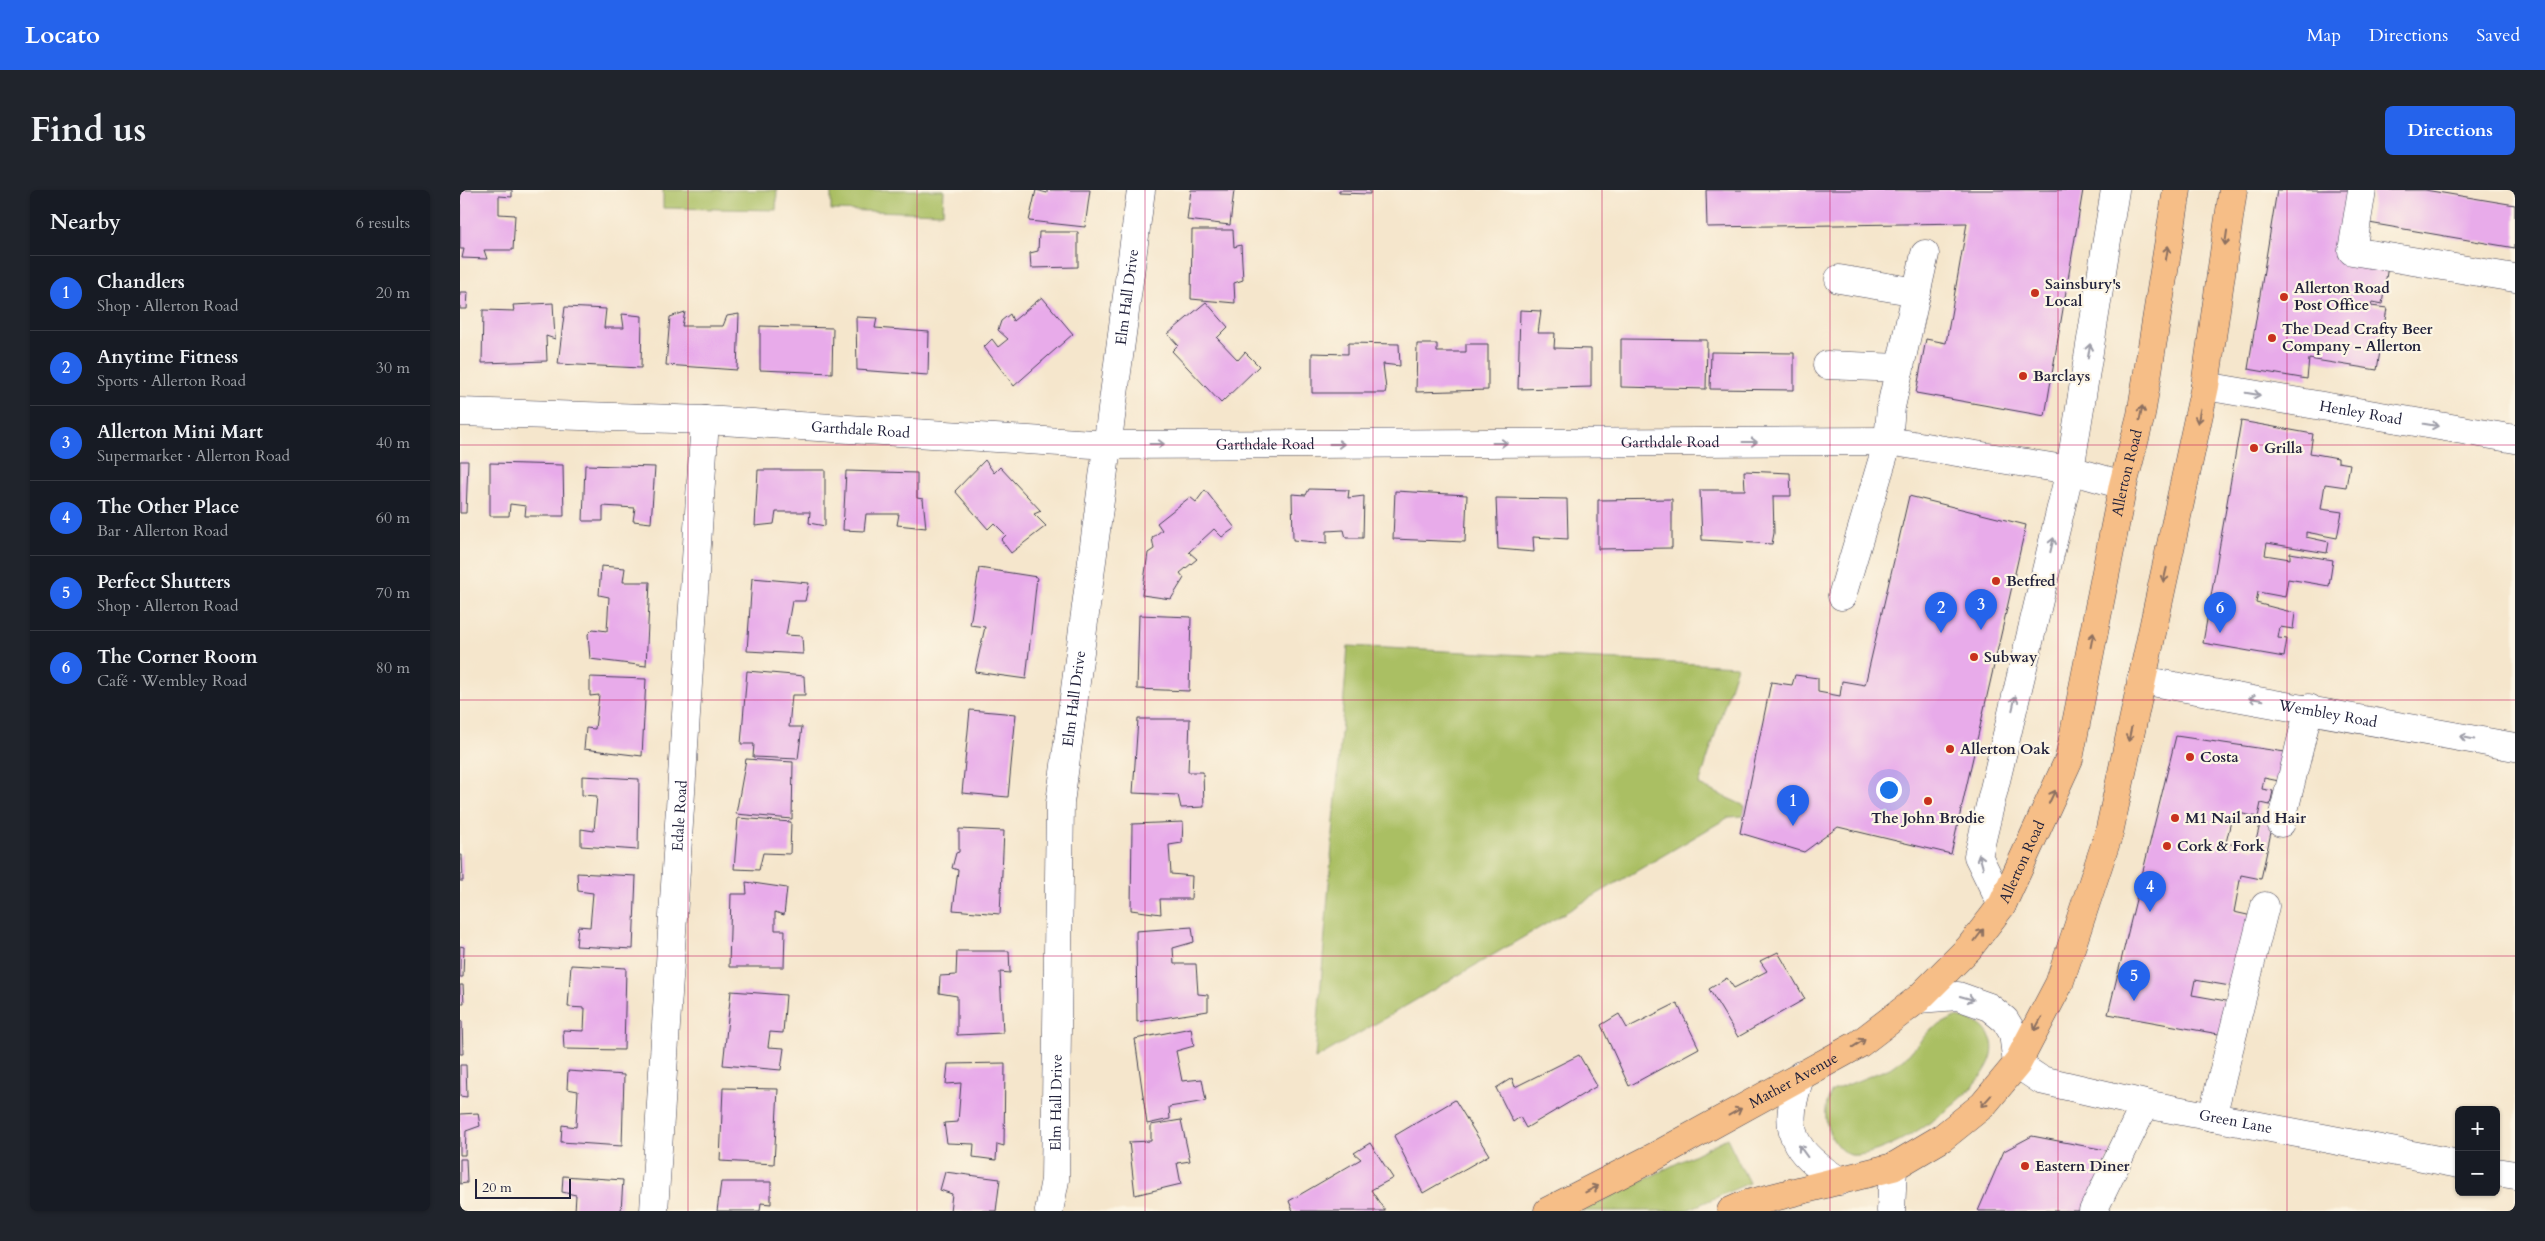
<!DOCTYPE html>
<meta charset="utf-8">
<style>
:root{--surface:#171b24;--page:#20242c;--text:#f1f3f6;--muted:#9ea1a6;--line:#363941;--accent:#2563eb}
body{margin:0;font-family:Cardo,serif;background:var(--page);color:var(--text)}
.controls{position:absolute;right:15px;bottom:15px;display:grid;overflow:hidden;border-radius:8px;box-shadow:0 1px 4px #0004}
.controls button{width:45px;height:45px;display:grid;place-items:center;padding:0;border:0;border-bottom:1px solid var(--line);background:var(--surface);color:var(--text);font:25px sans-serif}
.scale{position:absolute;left:15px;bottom:12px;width:96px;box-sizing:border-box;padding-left:5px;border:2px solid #22223b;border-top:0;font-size:14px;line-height:18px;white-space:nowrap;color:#22223b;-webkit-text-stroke:4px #fcf5e5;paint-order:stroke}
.you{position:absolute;left:1428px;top:599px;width:18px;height:18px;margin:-12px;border:4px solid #fff;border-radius:50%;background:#1a73e8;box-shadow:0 0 0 8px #1a73e833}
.badge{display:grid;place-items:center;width:32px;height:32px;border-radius:50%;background:var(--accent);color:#fff;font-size:16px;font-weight:700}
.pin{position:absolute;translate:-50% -41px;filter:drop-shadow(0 1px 2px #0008)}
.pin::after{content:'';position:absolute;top:26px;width:18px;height:15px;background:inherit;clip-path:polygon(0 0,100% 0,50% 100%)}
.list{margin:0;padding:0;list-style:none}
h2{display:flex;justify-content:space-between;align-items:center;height:65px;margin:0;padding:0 20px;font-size:21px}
h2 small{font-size:16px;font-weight:400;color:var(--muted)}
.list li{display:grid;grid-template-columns:32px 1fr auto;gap:15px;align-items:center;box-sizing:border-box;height:75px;padding:0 20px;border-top:1px solid var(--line)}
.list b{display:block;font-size:19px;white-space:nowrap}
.list p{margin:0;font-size:16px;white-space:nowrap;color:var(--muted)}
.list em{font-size:16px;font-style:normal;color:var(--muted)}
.map{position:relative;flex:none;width:2055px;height:1021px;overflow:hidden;border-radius:8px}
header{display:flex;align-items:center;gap:30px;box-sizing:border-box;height:70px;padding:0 25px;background:var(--accent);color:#fff}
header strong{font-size:24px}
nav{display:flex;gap:28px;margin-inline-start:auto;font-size:18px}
.intro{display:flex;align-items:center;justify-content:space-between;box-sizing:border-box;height:120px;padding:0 30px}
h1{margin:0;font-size:35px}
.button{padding:12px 22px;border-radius:8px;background:var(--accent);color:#fff;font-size:18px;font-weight:700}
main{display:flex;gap:30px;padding:0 30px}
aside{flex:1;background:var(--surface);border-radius:8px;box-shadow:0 1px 4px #0004}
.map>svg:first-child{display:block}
.green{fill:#aabf63;stroke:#66704f}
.building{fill:#e8abea}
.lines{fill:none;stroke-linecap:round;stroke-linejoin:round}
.minor-casing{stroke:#423f51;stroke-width:29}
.major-casing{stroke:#423f51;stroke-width:29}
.minor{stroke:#fff;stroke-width:28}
.major{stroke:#f6be87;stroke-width:28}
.oneway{stroke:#8c7061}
.oneway2{stroke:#9c9ca7}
.grid{fill:none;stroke:#c2185b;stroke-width:1;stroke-opacity:0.55}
.poi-dot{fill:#c8321e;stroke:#fcf5e5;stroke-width:2}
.labels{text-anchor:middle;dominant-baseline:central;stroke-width:4.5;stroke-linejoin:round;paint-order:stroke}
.poi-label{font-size:15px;font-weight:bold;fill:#22223b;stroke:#fcf5e5;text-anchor:start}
.street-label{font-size:15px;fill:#22223b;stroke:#fcf5e5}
</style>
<header>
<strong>Locato</strong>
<nav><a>Map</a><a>Directions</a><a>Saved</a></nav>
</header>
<div class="intro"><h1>Find us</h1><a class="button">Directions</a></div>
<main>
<aside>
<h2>Nearby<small>6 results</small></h2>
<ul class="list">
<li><span class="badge">1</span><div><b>Chandlers</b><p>Shop · Allerton Road</p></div><em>20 m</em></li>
<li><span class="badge">2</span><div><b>Anytime Fitness</b><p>Sports · Allerton Road</p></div><em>30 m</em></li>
<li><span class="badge">3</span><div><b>Allerton Mini Mart</b><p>Supermarket · Allerton Road</p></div><em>40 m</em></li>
<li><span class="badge">4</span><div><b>The Other Place</b><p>Bar · Allerton Road</p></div><em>60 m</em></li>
<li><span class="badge">5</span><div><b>Perfect Shutters</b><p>Shop · Allerton Road</p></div><em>70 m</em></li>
<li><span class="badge">6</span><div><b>The Corner Room</b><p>Café · Wembley Road</p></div><em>80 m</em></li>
</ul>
</aside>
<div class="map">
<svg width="2055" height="1021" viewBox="0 0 2055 1021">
<rect width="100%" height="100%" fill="#fcf5e5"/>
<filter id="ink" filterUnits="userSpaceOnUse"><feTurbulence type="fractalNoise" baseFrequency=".02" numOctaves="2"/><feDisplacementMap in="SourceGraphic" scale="10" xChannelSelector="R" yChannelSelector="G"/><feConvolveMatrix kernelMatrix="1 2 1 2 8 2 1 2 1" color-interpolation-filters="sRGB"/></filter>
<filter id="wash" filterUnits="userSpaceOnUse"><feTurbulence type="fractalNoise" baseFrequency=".0096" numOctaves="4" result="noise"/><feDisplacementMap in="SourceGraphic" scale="20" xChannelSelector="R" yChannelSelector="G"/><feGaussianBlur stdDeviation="1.12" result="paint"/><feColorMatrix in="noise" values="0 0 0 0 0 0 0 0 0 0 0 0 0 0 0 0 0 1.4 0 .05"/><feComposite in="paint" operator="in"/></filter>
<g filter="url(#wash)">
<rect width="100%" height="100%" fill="#f5e6cc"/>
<g class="green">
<path d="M203,0h114l-1,20 -113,-2z"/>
<path d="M371,0h113l-1,23 -112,-3z"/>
<path d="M888,456l389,20 -38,119 46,21 -1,10 -15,1 -414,242z"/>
<path d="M1495,827c15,2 28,6 35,20 23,41 -102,123 -139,118 -9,-2 -17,-12 -21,-21 -6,-14 -6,-30 2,-43l58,-23 18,-13 22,-25z"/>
<path d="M1267,948l22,45 -64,28h-103z"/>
</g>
<g id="blocks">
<g class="building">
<path d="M0,0h52v7l-13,-1v18l16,1 -2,35h-29l3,9 -25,-1 2,-9h-4z"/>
<path d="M576,0l11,3v-3h43l-5,37 -56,-6z"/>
<path d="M731,0h43l-4,35 -43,-5z"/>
<path d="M879,0h31v4l-31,-1z"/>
<path d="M1246,0h377l-38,226 -129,-23 10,-54 20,4 21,-120 -260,4z"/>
<path d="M1817,0h77l-11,69 45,7 -6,38 -10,-2 -1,4 16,2 -10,62 -68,-11 -2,20 -59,-10z"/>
<path d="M1914,0h51l90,15v43l-146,-25z"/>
<path d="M732,40h41l1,17 7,-2 2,35 -9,3 1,20 -44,-4z"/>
<path d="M579,42h39v35l-47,1 -1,-15 8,-2z"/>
<path d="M0,102h8l-1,17h-7z"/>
<path d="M582,107l31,37 -59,52 -30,-39 8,-8 6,8 10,-8 -10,-9 3,-9 9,-7 3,7z"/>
<path d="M746,112l22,25 -11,11 21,22 7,-8 14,14 -38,37 -49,-52 6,-6 -10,-11z"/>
<path d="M93,113l2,36 -9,-3 1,25 -65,2 1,-53 31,1 -1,-6z"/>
<path d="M105,117l41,2 -2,19h20l-2,-14 20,2 -1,52 -83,-4z"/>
<path d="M1060,120l21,1 -3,22h17l-1,15 37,1v38l-73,2z"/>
<path d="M225,122l-3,14h41l4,-10 12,-2 -2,56 -71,-5 4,-48z"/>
<path d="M396,127l21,1 -2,10 54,4 -1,43 -71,-5z"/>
<path d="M300,136l73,2 -1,45 -72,-3z"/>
<path d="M1161,149l86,1 -1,49 -85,-2z"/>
<path d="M888,153l51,1 1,22 -17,-2 3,25 -1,4h-73v-40l36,1z"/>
<path d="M957,154h20v8h29v-8h22v46l-72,2z"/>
<path d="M1251,162l83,1v37l-84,-1z"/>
<path d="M1781,231l72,13 -3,19 28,5v4l12,2 -4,23 -21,-3 -4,25 21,3 -5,26 -31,-6v5l23,5 -2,11 -60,-10 -2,12 25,4v-6l43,7 -4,26 -41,-7 -3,18 -27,-5 -2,11 39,10 -2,16 -13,-2 -2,11 9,1 -3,18 -81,-14z"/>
<path d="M525,270l9,13 6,-6 41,44 -7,3 12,12 -35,27 -10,-13 5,-5 -12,-12 -6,6 -33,-38z"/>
<path d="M0,271h8l-2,52h-6z"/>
<path d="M30,273l73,2 1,51h-39l1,-10 -16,-2 -1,12h-19z"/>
<path d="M125,275l70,2 -4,56 -18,-2 2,-13 -32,-2v15h-20z"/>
<path d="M298,280h67v56l-16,-3 1,-11h-34l-2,12 -19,2z"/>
<path d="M386,281l71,2v25l6,1 3,29 -29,-3 2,-11h-33l-2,17 -21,-1z"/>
<path d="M1284,281l46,2 1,23h-18l1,37 -2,11 -70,-4 -2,-50h45z"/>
<path d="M849,299l40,1 -1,8 16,-2 -1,42h-17l-2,-8 -17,1v12l-34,-3 -1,-46 14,1z"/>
<path d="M745,300l30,38 -13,9 -8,-8 -25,23 8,7 -17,14 4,5 -13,21 -29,-4 6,-42 6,-4 -2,-11 10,-8 -5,-7 33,-26 6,5z"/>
<path d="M935,301l72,4 -2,47 -72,-3z"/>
<path d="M1449,306l117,29 -75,329 -113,-27 -34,25 -64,-19 31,-151 21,3 3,-10 23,3v14l22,4 2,-15 23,4z"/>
<path d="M1036,308l71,1 1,40 -35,-2 1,15 -36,-3z"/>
<path d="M1212,309v49l-74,1v-49z"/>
<path d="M141,376l24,2 -2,14h27l-4,84 -56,-7 -2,-25 5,-5 14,2 2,-34 -10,-2z"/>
<path d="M519,378l58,9 -11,102 -51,-7 10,-45 -15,-2z"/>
<path d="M292,388l57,5 -4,18h-13l-6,34 16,1 1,18 -56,-3z"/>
<path d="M679,425l52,2 -2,74 -52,-2z"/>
<path d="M287,481l57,5 1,19h-13l-3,32h13l-4,32 -45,-2 1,-13h-13z"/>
<path d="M130,487l56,2 -4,77 -58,-7 2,-21 9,1 4,-34 -9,1z"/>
<path d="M510,520l46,4 -8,83 -46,-4z"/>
<path d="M678,529h52l-2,53h15l1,35 -23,1 -3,-13 -45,-2z"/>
<path d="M1716,546l109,16 -6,29 -15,-3 -2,11 11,2 -3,14 -9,-2 -3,14 -25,-5 -7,31 28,6 7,-29 12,3 -12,56 -20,-4 -7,37 18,4 -16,71 -41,-7 -3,15 40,7 -8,33 -116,-21z"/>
<path d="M286,569l47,3 -1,57 -56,-5z"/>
<path d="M122,586l57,3 -1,71 -57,-4v-17l13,2 3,-35 -15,-1z"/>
<path d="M278,628l53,4 -1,32 -27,-1 -4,17 -25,-1z"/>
<path d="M723,632l-1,21 -13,2 2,29 21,2 -1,23h-31l1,15 -30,-4 1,-86z"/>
<path d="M499,639l45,2 -4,83 -47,-4 5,-40 -6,-2 4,-15 3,-1z"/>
<path d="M0,665h2l1,26h-3z"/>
<path d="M117,683l59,3 -3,73 -57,-3 2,-20 12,1 3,-34 -15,-2z"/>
<path d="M286,692l41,6 -3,27 -9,-3v18h10l-1,37h-55l2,-73h16z"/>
<path d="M732,737l2,15 -21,6 1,16h22l2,30 10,1v16l-71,11 -1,-91z"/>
<path d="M0,756l4,1 -1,30h-3z"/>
<path d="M497,761h52l1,22 -10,-1 3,61 -46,2v-39l-18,-3 1,-17 16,-1z"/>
<path d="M1318,762l27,47 -67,38 -29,-48 18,-11 7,10 33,-17 -7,-10z"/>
<path d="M111,775l55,3 -2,82 -60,-1 -1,-19 21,1 1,-23 -17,-1z"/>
<path d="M0,795h3l1,18h-4z"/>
<path d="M271,801l55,4 -3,38 -13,-1 -2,15 16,1 -3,22 -58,-5z"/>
<path d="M1217,813l22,45 -70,38 -28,-61 18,-11 8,14z"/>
<path d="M0,831h2l1,33h-3z"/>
<path d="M731,838l3,18 -18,5 6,30 20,-2 4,22 -37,6 1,12 -23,5 -12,-85z"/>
<path d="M1119,865l18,31 -71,42 -6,-11 -7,5 -17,-34 16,-10 3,9z"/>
<path d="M545,873l-1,83 -7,-2 -1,16 -23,-3 1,-13 -27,-1 -3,-20 14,-1 3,-39 -15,1 2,-20z"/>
<path d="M0,875h6l1,32 -7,-1z"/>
<path d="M108,881l56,4 -2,71 -61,-4 1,-17 14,2 2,-36 -11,-2z"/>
<path d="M263,898l55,1 -4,75 -54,-3z"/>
<path d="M995,910l34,55 -66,38 -29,-57z"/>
<path d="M18,923l2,13 -14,5 -1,24h-5v-41z"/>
<path d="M721,930l9,41 -13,2 4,21 -46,11 -6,-53 22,-1v-16z"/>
<path d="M1572,946l79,15 -25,60h-108l26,-60z"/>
<path d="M910,953l23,35 -22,12 14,21h-92l-4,-10 72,-42 -7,-6z"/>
<path d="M0,969h6l1,24 -7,1z"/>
<path d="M485,982l55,7 -4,32h-46l2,-17 -12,-4z"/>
<path d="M103,986l60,4 -2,31h-46l1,-16 -14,-3z"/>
<path d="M261,992h50v22l-10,-1 -1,8h-43z"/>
</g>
</g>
</g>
<g filter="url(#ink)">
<use href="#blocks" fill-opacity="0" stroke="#423f51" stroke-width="1"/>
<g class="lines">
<defs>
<g id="minor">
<path d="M1902,0l-10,61 163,27"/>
<path d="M1379,89l78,13"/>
<path d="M1367,175l73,3"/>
<path id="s1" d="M1745,196l310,53"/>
<path id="s2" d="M0,222l245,8 404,25 779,-4 182,29 53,15"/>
<path d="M1382,406l46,-155 3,-34 34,-153"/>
<path id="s3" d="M1681,490l374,67"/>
<path d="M1821,633l28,-115"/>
<path d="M1542,715l-24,-49 92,-386 45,-280"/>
<path id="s4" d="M1458,809l40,-3 31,11 16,13 8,13 4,31 24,16 104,24 314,60"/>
<path d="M1341,885c-20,55 -10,76 39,106"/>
<path d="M1752,927l53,-211"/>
<path d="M2036,982l19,3"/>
<path id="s5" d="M194,1021l51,-791"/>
<path id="s6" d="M589,1021l6,-31 5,-377 81,-613"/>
<path d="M1431,1021l2,-44"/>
<path d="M1633,1021l52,-107"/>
</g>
<g id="major">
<path id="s7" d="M1088,1021l106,-54 205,-113 59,-45 51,-51 33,-43 67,-146 54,-274 18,-70 36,-225"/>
<path d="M1271,1021l16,-7 146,-37 49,-29 41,-33 34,-41 42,-80 50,-151 96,-447 28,-196"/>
</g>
</defs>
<use href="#minor" class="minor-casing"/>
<use href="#major" class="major-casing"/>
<use href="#minor" class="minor"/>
<use href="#major" class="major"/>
</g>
<defs><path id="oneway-shaft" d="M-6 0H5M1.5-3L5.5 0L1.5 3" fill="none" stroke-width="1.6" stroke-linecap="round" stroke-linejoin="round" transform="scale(1.25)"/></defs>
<g class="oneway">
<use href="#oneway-shaft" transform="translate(1766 48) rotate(98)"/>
<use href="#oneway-shaft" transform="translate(1707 63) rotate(-81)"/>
<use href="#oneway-shaft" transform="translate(1681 223) rotate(-79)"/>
<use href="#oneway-shaft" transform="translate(1739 226) rotate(101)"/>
<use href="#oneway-shaft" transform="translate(1705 385) rotate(103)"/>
<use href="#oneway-shaft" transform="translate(1632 450) rotate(-79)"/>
<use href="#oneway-shaft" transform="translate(1670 544) rotate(102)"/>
<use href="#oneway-shaft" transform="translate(1592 607) rotate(-65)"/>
<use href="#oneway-shaft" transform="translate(1519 745) rotate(-53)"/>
<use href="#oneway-shaft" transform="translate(1578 834) rotate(118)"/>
<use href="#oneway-shaft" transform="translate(1399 853) rotate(-33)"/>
<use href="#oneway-shaft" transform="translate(1526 911) rotate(132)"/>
<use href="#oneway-shaft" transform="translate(1275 922) rotate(-29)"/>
<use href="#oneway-shaft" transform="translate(1132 999) rotate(-27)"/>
</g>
<g class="oneway2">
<use href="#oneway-shaft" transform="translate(1629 161) rotate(-81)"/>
<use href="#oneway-shaft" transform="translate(1793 204) rotate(10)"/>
<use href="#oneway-shaft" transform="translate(1971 235) rotate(10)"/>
<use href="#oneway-shaft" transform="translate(1290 252)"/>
<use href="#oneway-shaft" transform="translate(1040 253)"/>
<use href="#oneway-shaft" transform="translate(697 254)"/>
<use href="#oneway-shaft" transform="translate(877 254)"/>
<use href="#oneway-shaft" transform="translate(1592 355) rotate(-77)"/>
<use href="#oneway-shaft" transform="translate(1796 509) rotate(-170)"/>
<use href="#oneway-shaft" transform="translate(1554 513) rotate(-77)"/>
<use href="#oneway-shaft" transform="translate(2007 548) rotate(-169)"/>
<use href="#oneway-shaft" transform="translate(1521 671) rotate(-106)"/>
<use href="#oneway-shaft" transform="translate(1507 808) rotate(16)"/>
<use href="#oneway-shaft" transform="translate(1343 961) rotate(-126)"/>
</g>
</g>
<path class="grid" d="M228,0v1021M457,0v1021M685,0v1021M913,0v1021M1142,0v1021M1370,0v1021M1598,0v1021M1827,0v1021M0,255h2055M0,510h2055M0,766h2055"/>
<g class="poi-dot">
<circle cx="1575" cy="103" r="5"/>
<circle cx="1824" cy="107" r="5"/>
<circle cx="1812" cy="148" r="5"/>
<circle cx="1563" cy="186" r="5"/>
<circle cx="1794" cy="258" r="5"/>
<circle cx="1536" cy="391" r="5"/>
<circle cx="1514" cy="467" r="5"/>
<circle cx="1490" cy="559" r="5"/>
<circle cx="1730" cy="567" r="5"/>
<circle cx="1468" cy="611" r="5"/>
<circle cx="1715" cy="628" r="5"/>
<circle cx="1707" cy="656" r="5"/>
<circle cx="1565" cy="976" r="5"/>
</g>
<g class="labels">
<g class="poi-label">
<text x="1585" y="94">Sainsbury's<tspan x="1585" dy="17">Local</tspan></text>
<text x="1834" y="98">Allerton Road<tspan x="1834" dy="17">Post Office</tspan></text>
<text x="1822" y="139">The Dead Crafty Beer<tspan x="1822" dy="17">Company - Allerton</tspan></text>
<text x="1573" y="186">Barclays</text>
<text x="1804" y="258">Grilla</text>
<text x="1546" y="391">Betfred</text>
<text x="1524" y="467">Subway</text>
<text x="1500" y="559">Allerton Oak</text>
<text x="1740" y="567">Costa</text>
<text x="1468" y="628" text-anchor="middle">The John Brodie</text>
<text x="1725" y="628">M1 Nail and Hair</text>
<text x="1717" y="656">Cork &amp; Fork</text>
<text x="1575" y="976">Eastern Diner</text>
</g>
<g class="street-label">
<text stroke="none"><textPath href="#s6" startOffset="919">Elm Hall Drive</textPath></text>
<text stroke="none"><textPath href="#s1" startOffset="158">Henley Road</textPath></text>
<text stroke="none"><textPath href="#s2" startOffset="401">Garthdale Road</textPath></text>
<text stroke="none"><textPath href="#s2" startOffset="1211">Garthdale Road</textPath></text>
<text stroke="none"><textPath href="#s2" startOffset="806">Garthdale Road</textPath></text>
<text stroke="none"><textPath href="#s7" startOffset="1006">Allerton Road</textPath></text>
<text stroke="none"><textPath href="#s6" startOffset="514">Elm Hall Drive</textPath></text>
<text stroke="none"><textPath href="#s3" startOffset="190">Wembley Road</textPath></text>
<text stroke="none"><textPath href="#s5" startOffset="396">Edale Road</textPath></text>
<text stroke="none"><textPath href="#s7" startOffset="601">Allerton Road</textPath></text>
<text stroke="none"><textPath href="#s7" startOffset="278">Mather Avenue</textPath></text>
<text stroke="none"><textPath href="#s6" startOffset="109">Elm Hall Drive</textPath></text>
<text stroke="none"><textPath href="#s4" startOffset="368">Green Lane</textPath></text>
</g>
</g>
</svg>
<div class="controls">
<button>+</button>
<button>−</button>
</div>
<div class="scale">20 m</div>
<div class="you"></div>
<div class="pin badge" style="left:1333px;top:636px">1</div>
<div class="pin badge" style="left:1481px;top:443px">2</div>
<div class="pin badge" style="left:1521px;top:440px">3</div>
<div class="pin badge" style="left:1690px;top:722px">4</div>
<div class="pin badge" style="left:1674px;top:811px">5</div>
<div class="pin badge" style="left:1760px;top:443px">6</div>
</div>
</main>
